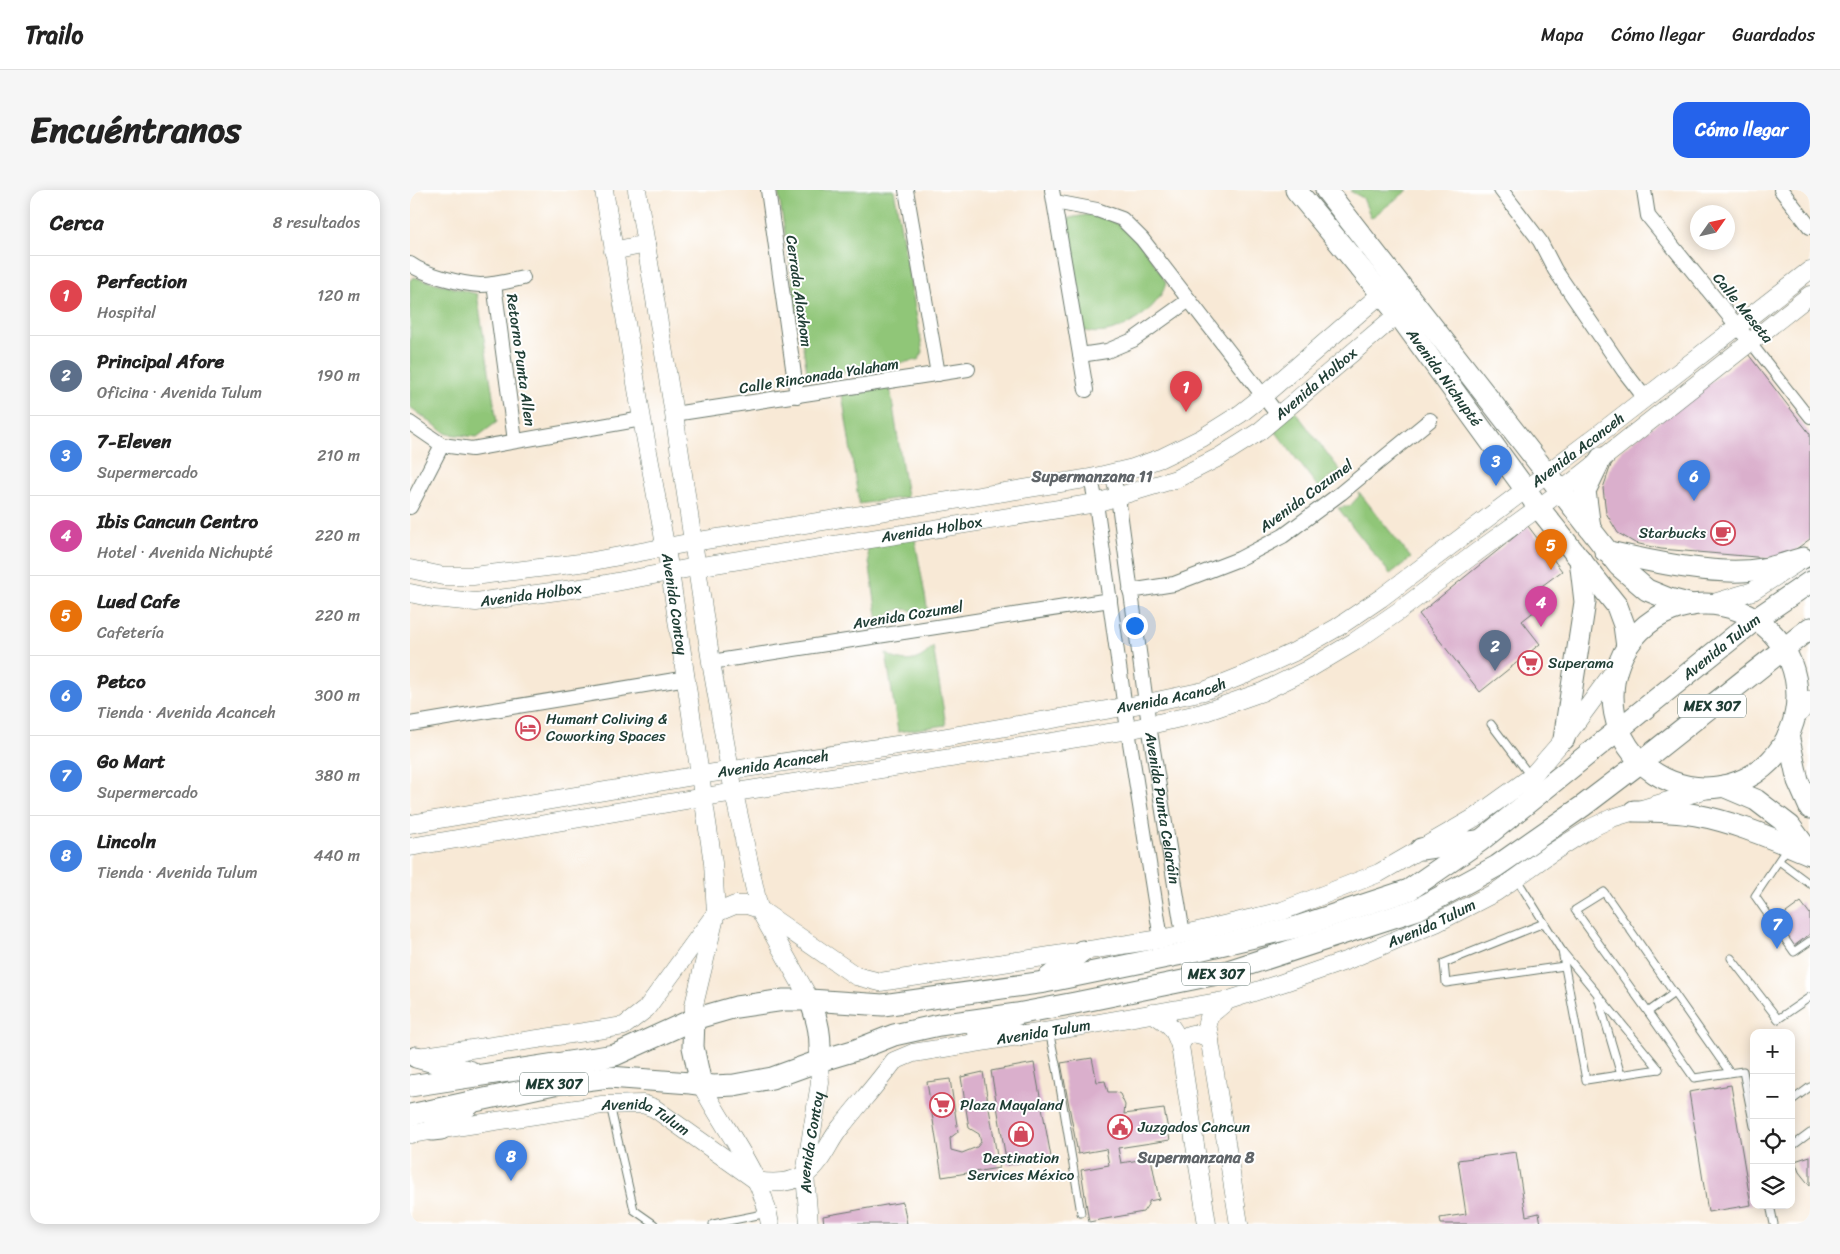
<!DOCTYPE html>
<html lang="es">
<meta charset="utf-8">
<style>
:root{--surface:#fff;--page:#f6f6f6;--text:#222;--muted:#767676;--line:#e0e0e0;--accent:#2563eb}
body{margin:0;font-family:Sriracha,sans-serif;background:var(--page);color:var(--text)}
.controls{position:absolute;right:15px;bottom:15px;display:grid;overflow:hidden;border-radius:10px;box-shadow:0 2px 12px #0003}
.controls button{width:45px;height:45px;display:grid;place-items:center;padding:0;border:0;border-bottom:1px solid var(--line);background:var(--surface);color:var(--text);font:25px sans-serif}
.compass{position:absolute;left:1280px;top:15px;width:45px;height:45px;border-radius:50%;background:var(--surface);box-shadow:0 2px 12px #0003;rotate:56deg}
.you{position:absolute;left:724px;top:435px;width:18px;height:18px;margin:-12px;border:4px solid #fff;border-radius:50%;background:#1a73e8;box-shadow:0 0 0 8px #1a73e833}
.badge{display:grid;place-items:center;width:32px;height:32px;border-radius:50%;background:var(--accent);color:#fff;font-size:16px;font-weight:700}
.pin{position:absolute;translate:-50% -41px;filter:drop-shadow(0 1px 2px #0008)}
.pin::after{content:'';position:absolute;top:26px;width:18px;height:15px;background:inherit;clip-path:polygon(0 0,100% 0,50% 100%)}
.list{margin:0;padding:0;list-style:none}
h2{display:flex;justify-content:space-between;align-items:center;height:65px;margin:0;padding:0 20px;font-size:21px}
h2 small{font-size:16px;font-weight:400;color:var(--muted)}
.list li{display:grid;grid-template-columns:32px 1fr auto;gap:15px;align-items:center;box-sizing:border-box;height:80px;padding:0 20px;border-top:1px solid var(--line)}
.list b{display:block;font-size:19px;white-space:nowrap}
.list p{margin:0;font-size:16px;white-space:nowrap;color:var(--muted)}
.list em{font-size:16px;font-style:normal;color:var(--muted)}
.icon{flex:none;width:28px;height:28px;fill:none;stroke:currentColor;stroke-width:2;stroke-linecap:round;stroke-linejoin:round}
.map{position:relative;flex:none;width:1400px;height:1034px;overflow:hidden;border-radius:15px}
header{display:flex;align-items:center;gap:30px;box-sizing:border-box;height:70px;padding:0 25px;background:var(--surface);border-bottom:1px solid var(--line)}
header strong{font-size:24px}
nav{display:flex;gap:28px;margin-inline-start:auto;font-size:18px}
.intro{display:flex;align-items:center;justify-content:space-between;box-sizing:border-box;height:120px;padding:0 30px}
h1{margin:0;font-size:35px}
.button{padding:12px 22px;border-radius:15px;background:var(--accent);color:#fff;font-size:18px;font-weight:700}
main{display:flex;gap:30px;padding:0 30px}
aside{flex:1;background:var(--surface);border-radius:15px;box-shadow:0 2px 12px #0003}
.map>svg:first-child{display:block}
.green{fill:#90c678;stroke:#588256}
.building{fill:#daafcc}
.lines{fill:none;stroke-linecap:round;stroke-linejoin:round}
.service-casing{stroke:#6b796d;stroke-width:9}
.pedestrian-casing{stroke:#6b796d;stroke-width:12}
.minor-casing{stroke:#6b796d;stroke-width:16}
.tertiary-casing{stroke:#6b796d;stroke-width:19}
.primary-casing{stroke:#6b796d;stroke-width:23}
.service{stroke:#fff;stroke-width:7}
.pedestrian{stroke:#fff;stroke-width:10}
.minor{stroke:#fff;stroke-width:14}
.tertiary{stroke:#fff;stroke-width:18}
.primary{stroke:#fff;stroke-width:21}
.labels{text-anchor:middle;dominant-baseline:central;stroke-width:4;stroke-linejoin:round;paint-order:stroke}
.shield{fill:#fff;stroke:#627771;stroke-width:1}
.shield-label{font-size:14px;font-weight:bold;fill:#1f3d34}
.street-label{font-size:15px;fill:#1f3d34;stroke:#fff}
.poi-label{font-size:15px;fill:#1f3d34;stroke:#fff;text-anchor:start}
.neighbourhood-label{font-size:16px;font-weight:bold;fill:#606569;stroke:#fff}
</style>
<header>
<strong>Trailo</strong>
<nav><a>Mapa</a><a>Cómo llegar</a><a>Guardados</a></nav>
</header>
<div class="intro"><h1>Encuéntranos</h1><a class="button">Cómo llegar</a></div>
<main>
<aside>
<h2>Cerca<small>8 resultados</small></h2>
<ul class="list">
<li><span class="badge" style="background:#e0444e">1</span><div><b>Perfection</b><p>Hospital</p></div><em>120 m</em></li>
<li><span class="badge" style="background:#5c6f8a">2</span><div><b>Principal Afore</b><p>Oficina · Avenida Tulum</p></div><em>190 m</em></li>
<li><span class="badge" style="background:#3f7fe0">3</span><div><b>7-Eleven</b><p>Supermercado</p></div><em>210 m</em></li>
<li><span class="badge" style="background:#d1479c">4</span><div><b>Ibis Cancun Centro</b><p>Hotel · Avenida Nichupté</p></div><em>220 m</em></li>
<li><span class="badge" style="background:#e8710a">5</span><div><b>Lued Cafe</b><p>Cafetería</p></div><em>220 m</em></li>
<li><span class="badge" style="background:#3f7fe0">6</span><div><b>Petco</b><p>Tienda · Avenida Acanceh</p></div><em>300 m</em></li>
<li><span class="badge" style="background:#3f7fe0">7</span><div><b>Go Mart</b><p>Supermercado</p></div><em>380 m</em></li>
<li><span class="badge" style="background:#3f7fe0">8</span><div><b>Lincoln</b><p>Tienda · Avenida Tulum</p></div><em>440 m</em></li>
</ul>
</aside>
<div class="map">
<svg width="1400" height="1034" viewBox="0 0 1400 1034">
<rect width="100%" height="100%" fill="#fff"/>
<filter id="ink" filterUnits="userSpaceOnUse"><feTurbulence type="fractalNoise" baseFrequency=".02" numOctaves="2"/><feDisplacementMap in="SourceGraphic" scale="10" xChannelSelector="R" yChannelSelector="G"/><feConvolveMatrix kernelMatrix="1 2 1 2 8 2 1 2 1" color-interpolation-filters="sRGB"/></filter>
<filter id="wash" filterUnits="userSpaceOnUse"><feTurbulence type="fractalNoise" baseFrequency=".0096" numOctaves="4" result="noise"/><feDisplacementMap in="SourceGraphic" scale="20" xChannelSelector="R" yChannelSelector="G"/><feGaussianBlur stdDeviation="1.12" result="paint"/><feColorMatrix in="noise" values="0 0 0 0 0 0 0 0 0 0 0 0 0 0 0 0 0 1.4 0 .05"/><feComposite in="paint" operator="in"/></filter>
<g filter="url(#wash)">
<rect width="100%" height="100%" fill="#f8e9d6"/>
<g class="green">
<path d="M368,0h116l29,162 -5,8 -110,18z"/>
<path d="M941,0h57l-37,28 -8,-20 -13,-7z"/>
<path d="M676,25c37,-1 64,39 80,68 -7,29 -55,59 -83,47l-4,-9 -15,-95 5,-8z"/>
<path d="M3,87l64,17 20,128 -20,15 -30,-3 -37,-27v-126z"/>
<path d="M480,197l17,110 -48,7 -17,-110z"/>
<path d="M881,216l52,68c-12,-1 -19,5 -22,17l-52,-68z"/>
<path d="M949,302l52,66 -21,16 -52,-66 12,-2 9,-10z"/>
<path d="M504,344l15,83c-23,-10 -36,-14 -50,11l-13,-87z"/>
<path d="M523,456l13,79 -48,7 -12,-79c17,13 35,9 47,-7z"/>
</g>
<g id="blocks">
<g class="building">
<path d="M1338,164l62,80v105l-22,16 -20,3 -107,-9 -26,-6 -17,-10 -12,-20 -3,-25 8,-23 11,-15z"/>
<path d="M1118,336l34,45 -31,23 10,12 -19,15 18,23 -60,48 -61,-78z"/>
<path d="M1391,712l9,12v20l-16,12 -19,-25z"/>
<path d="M682,868l5,24 8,-1 3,11h8l4,2 5,11 -1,9 40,-5 6,31 -52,8 3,15 30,-5 8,41 -10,2v2l-6,9 -54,10 -8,-52 28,-5 -3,-16 -28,5 -17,-91z"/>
<path d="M624,873l17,94 -44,8 -16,-94z"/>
<path d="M573,882l16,96 -57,9 -15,-95 23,-3 8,53 -8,6 1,12 11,3 15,-6 4,-5 -2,-8 -10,-6 -8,-51z"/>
<path d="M1321,895l20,120 -43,7 -19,-120z"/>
<path d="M1106,962l10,64 13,-3 2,11h-100l-1,-6 26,-4 -8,-54z"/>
<path d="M1400,966v30l-11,-14 -4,-11z"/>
<path d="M493,1012l4,22h-83l-1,-8z"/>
</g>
</g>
</g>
<g filter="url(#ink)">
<use href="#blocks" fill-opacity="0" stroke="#6b796d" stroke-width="1"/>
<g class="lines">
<defs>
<g id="service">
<path d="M1081,534l40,53"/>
<path d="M1377,658l-32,48 39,56 16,-11"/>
<path d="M1369,671l31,23"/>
<path d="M1106,688l46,73 97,118"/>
<path d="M1134,733l-100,40 2,20 118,-17"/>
<path d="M1152,761l24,129 73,-11"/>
<path d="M1321,768l47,61 32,-22"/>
<path d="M1188,807l23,78"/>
<path d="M1238,822l-73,-102 29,-18 70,101"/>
<path d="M639,841l8,38 24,144"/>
<path d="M1320,883l-56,-80 -26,19 46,66 49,-7 11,55"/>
<path d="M1381,911l19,-14"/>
<path d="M200,915l24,105 20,14"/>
<path d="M1381,957l19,-14"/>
<path d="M1360,1015l4,19"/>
<path d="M303,1034l55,-11"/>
</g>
<path id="pedestrian" d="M1341,153l59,75"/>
<g id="minor">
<path d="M358,0l29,206"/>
<path d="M496,0l32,184"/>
<path d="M642,0l34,200"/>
<path d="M1091,0l39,51 15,29 69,101 21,27"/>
<path d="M1234,0l4,26 103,127"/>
<path d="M1371,0l29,37"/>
<path d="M645,12l42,8 25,9 20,20 136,176"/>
<path d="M0,74c15,11 52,20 70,21 15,0 29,-4 43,-7"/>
<path d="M84,94l21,157"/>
<path d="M670,165l27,-4 26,-11 56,-40"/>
<path d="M264,224l294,-45"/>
<path d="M0,233l32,22 30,4 170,-30"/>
<path id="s1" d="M702,284l6,23 31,228 34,209"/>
<path d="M681,288l5,25 32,227 33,209"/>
<path d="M0,317l32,-62"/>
<path d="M720,401l44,-7 65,-25 44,-23 58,-43 89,-73"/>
<path d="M301,472l399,-62"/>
<path d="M0,534l277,-46"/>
</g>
<g id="tertiary">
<path id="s2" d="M194,0l38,229 28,153 43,291 3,50 -22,92v14"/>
<path d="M227,0l37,224 37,248 23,131 25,116 51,91"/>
<path d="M203,61l33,-7"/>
<path d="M0,379l33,7h30l115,-14 105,-20 398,-64 42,-10 28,-10 41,-20 38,-24 23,-18 118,-102"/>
<path id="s3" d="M0,403l23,5 43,4 119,-16 101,-19 400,-64 80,-24 43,-22 41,-26 138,-117"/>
<path d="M1300,414l43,-13 42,-27"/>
<path d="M1383,531l17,-21"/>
<path id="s4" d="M0,634l290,-49 230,-35 217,-37 57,-12 40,-16 50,-23 44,-25 43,-29 218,-164 211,-164"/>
<path d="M0,657l294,-50 424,-67 74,-17 60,-21 45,-22 47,-28 45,-31 78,-59 83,-60 250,-197"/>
<path d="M817,811l-17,14 -3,8 32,201"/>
<path d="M742,823c18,12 21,12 28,33l27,178"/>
<path d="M770,856c6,-16 17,-14 30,-7"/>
<path d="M8,867l206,-31 22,-17 70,-96 19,-8h12l12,4 97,67 24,6 281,-43 41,-9 80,-19 97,-38 95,-55 57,-41 33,-38 53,-72"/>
<path d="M291,894c23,46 61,88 69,140"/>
<path id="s5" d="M0,944l192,-29 41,-1 11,4 103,73c16,3 34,2 49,-7 16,-11 22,-31 34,-46 18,-23 37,-44 54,-67l19,-8 181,-29 135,-24 53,-17 66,-23 88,-37 60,-31 52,-37 43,-27 21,-10 102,-31"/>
<path id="s6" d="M399,1034l-4,-50 15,-91 -1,-22"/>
</g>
<g id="primary">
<path id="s7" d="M886,0l102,124 141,194 78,98 7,19 3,22"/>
<path d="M916,0l293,376 28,24 22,9 23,6"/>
<path d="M1180,338l-5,-37 16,-33"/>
<path d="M1195,361c45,10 112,26 157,18 14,-2 28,-7 41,-11"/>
<circle cx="1295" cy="506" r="92"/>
<path d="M1378,545l10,46 12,27"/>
<path d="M1154,549l21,-137 -5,-43"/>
<path d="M1313,596l33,14 34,26 20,27"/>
<path d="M1224,621c20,0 42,0 62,4 39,7 77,24 114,39"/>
<path d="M1011,659l56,-8"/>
<path d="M637,789l35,-28"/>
<path d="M400,810c8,22 12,37 9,61"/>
<path d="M284,829l-1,28 8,37"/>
<path d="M564,836l12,1 32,8"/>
<path d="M6,867l55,15"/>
<path id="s8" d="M0,896l205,-31 79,-36 42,-12 48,-7h26l73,5 162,-23 132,-27 120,-28 112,-37 71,-49 276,-222 54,-37"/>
<path d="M0,925l144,-31 55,-7 81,6 23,3 21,-1 38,-7 47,-17 37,-11 38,-15 45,-10 78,-11 58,-11 147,-30 196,-64 79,-43 86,-60 58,-44 169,-134"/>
<path d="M22,940l9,-1 29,-25"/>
</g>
</defs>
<use href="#service" class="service-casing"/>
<use href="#pedestrian" class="pedestrian-casing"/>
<use href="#minor" class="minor-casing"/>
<use href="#tertiary" class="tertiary-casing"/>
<use href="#primary" class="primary-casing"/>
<use href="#service" class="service"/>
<use href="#pedestrian" class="pedestrian"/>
<use href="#minor" class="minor"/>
<use href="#tertiary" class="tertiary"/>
<use href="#primary" class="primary"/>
</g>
</g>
<defs>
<symbol id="cafe-ring" viewBox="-11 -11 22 22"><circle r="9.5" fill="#fff" stroke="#d1495b" stroke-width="1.5"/><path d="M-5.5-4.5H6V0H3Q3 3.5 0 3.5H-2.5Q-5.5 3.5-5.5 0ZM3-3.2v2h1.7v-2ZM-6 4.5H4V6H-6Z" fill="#d1495b"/></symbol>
<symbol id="supermarket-ring" viewBox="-11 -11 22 22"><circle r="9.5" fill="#fff" stroke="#d1495b" stroke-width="1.5"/><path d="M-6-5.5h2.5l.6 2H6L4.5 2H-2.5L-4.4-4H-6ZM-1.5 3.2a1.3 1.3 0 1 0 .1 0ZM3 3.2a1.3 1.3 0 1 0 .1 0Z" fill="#d1495b"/></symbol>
<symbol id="hotel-ring" viewBox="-11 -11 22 22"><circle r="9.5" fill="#fff" stroke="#d1495b" stroke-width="1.5"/><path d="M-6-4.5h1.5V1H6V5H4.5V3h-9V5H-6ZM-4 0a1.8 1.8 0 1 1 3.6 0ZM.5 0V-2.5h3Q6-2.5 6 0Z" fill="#d1495b"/></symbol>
<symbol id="civic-ring" viewBox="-11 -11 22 22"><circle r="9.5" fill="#fff" stroke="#d1495b" stroke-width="1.5"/><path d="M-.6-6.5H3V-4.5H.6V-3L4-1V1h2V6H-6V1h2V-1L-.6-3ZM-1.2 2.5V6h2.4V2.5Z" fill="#d1495b"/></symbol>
<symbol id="shop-ring" viewBox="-11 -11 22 22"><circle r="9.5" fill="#fff" stroke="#d1495b" stroke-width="1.5"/><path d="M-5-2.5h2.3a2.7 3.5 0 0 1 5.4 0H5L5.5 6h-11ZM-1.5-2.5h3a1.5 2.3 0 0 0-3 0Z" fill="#d1495b"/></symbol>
</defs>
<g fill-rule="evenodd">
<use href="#cafe-ring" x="1299" y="329" width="28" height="28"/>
<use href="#supermarket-ring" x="1106" y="459" width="28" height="28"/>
<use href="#hotel-ring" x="104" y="524" width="28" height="28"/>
<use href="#supermarket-ring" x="518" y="901" width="28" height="28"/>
<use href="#civic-ring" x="696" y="923" width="28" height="28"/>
<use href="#shop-ring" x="597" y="930" width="28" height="28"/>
</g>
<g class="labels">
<g class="shield">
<rect x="1268" y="504.5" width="68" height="23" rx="4"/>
<rect x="772" y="772.5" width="68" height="23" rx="4"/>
<rect x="110" y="882.5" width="68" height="23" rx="4"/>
</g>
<g class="shield-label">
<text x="1302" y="516">MEX 307</text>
<text x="806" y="784">MEX 307</text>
<text x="144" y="894">MEX 307</text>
</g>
<g class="street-label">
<text transform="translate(389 101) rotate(82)">Cerrada Alaxhom</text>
<text transform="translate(1333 118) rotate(51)">Calle Meseta</text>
<text transform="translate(111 170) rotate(82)">Retorno Punta Allen</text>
<text transform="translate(409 186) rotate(-9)">Calle Rinconada Yalaham</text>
<text stroke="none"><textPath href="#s7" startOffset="239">Avenida Nichupté</textPath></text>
<text stroke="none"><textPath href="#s3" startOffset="948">Avenida Holbox</textPath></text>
<text stroke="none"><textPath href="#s4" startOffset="1252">Avenida Acanceh</textPath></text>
<text transform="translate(896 306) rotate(-36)">Avenida Cozumel</text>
<text stroke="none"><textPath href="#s3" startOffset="528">Avenida Holbox</textPath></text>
<text stroke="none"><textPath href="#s3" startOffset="122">Avenida Holbox</textPath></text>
<text stroke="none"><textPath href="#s2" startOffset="420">Avenida Contoy</textPath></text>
<text transform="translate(498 425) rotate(-9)">Avenida Cozumel</text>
<text stroke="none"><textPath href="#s8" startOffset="1421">Avenida Tulum</textPath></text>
<text stroke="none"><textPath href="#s4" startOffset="772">Avenida Acanceh</textPath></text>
<text stroke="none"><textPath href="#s4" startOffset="368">Avenida Acanceh</textPath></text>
<text stroke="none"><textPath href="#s1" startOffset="338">Avenida Punta Celaráin</textPath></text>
<text stroke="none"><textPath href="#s5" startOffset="1125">Avenida Tulum</textPath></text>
<text stroke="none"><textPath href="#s5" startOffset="720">Avenida Tulum</textPath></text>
<text stroke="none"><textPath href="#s5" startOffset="241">Avenida Tulum</textPath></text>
<text stroke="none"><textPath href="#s6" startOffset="82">Avenida Contoy</textPath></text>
</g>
<g class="poi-label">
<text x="1296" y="343" text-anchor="end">Starbucks</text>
<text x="1138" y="473">Superama</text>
<text x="136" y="529">Humant Coliving &amp;<tspan x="136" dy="17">Coworking Spaces</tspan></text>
<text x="550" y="915">Plaza Mayaland</text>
<text x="728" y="937">Juzgados Cancun</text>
<text x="611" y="968" text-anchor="middle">Destination<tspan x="611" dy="17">Services México</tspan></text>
</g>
<g class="neighbourhood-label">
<text x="682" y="286">Supermanzana 11</text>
<text x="786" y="967">Supermanzana 8</text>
</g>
</g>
</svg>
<div class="controls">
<button>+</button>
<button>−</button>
<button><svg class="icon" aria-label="locate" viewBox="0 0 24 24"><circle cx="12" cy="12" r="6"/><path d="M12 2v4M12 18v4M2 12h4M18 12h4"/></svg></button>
<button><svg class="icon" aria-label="layers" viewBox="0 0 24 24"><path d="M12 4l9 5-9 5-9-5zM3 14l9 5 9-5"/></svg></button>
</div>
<svg class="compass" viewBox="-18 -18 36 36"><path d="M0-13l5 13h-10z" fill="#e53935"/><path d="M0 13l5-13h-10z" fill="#767676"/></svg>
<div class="you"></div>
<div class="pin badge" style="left:776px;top:222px;background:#e0444e">1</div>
<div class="pin badge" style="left:1085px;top:481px;background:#5c6f8a">2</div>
<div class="pin badge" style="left:1086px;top:296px;background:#3f7fe0">3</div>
<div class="pin badge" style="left:1131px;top:437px;background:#d1479c">4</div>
<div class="pin badge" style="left:1141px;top:380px;background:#e8710a">5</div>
<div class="pin badge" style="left:1284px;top:311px;background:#3f7fe0">6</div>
<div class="pin badge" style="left:1367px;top:759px;background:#3f7fe0">7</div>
<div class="pin badge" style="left:101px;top:991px;background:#3f7fe0">8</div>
</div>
</main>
